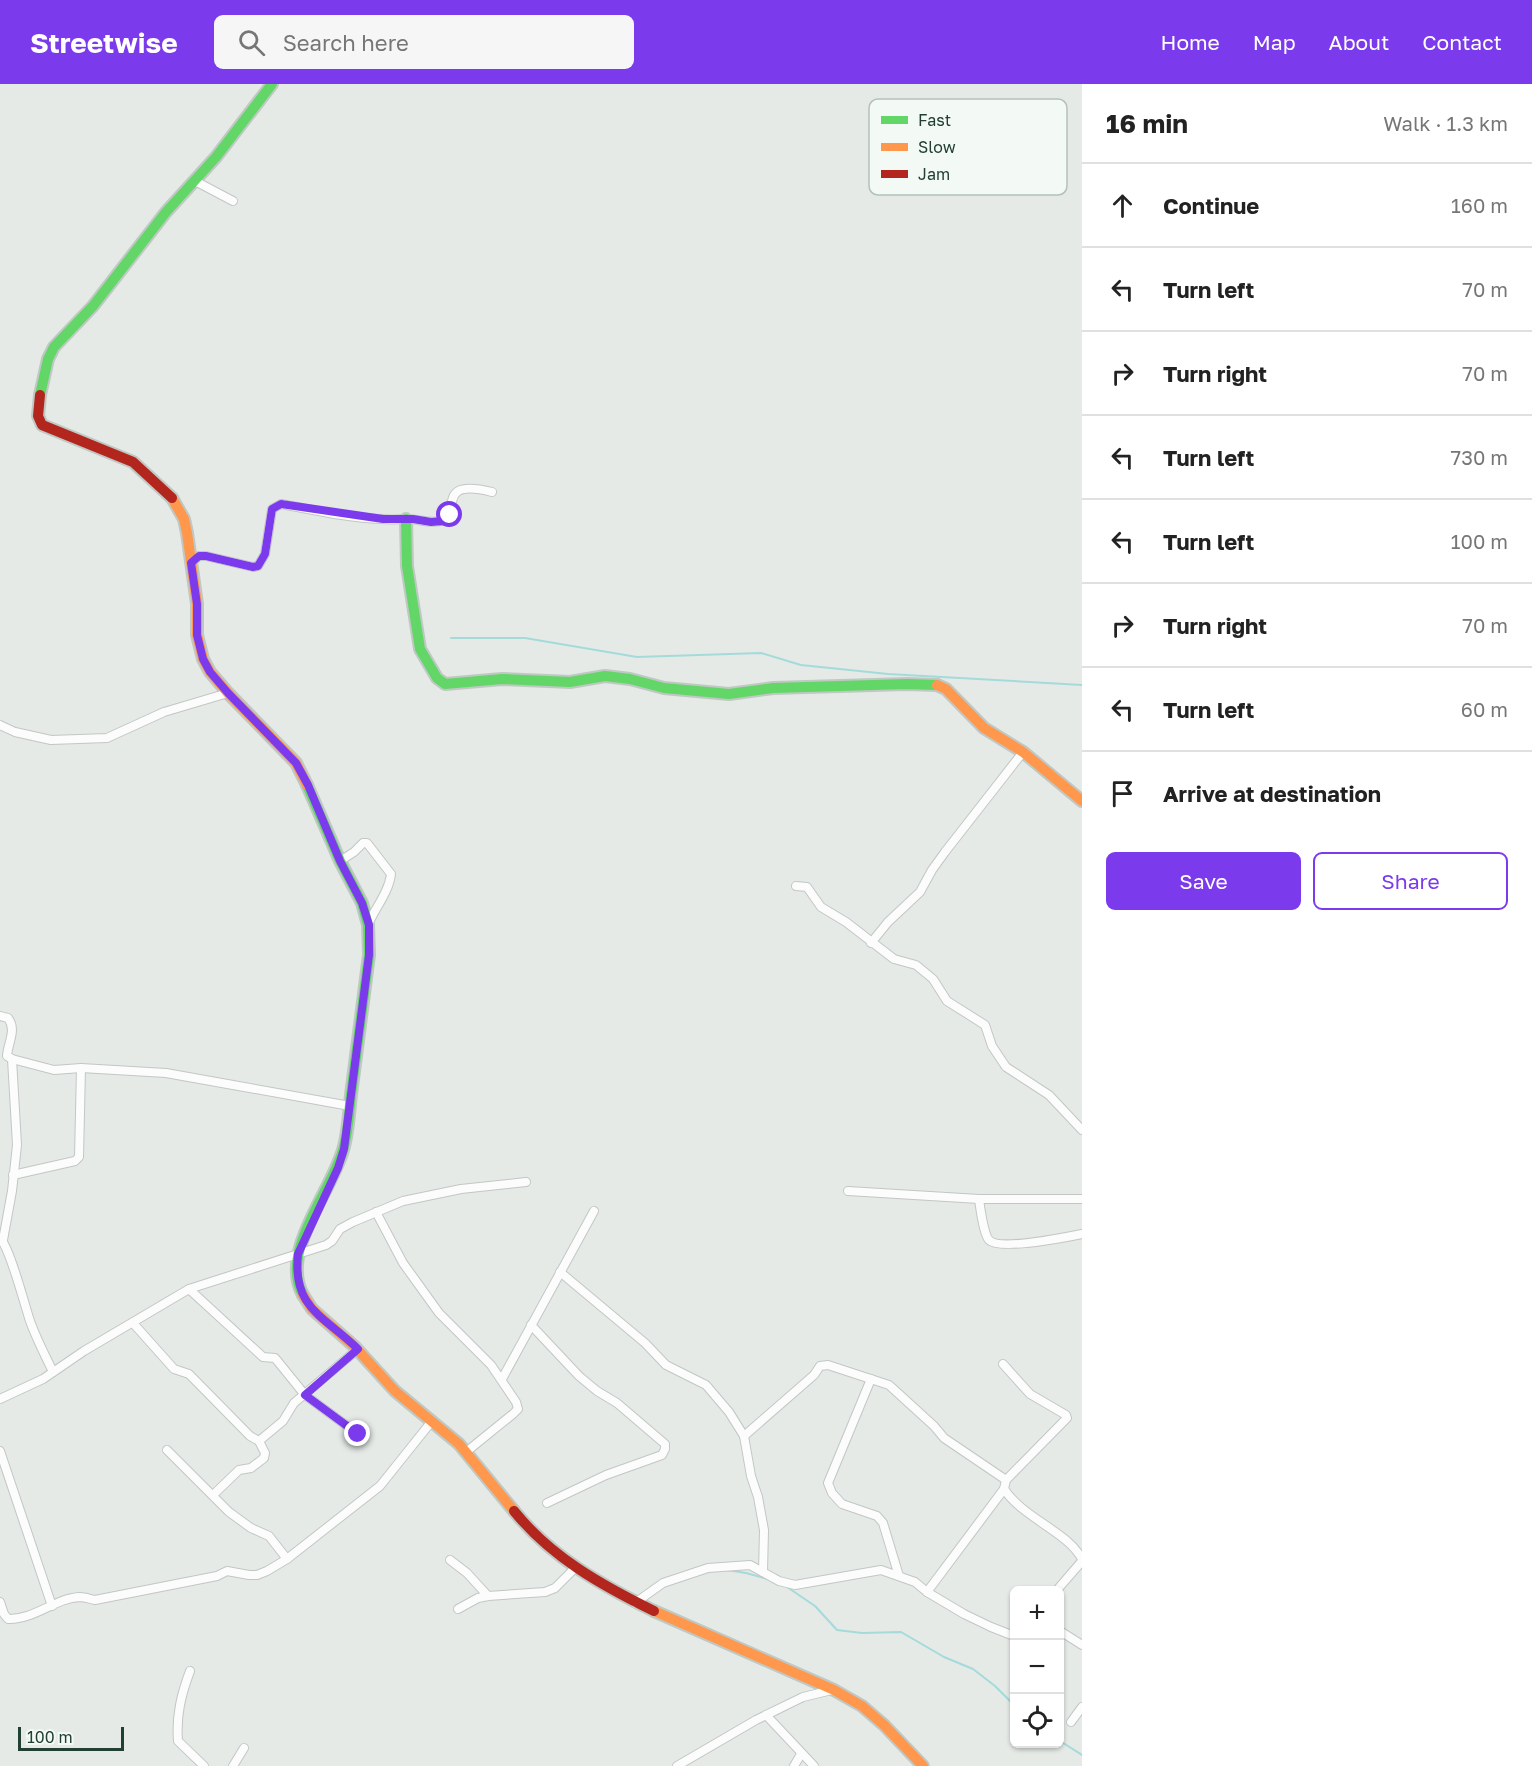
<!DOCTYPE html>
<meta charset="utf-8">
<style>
:root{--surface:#fff;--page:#f6f6f6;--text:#222;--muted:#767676;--line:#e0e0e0;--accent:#7c3aed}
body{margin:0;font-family:"Golos Text",sans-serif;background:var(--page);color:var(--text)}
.controls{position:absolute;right:18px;bottom:18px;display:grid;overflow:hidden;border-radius:9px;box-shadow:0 2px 4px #0004}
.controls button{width:54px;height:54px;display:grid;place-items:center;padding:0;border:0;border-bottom:2px solid var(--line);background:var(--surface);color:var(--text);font:30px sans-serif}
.scale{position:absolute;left:18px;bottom:15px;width:106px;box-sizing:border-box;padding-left:6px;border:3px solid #213f32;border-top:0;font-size:16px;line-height:21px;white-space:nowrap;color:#213f32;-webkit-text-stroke:4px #f3f9f5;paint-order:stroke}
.stop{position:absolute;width:18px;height:18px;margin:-14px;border:4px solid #7c3aed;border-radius:50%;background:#fff}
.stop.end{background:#7c3aed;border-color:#fff;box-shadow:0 2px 6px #0008}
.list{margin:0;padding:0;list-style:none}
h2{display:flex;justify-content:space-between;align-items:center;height:78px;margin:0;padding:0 24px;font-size:26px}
h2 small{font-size:20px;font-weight:400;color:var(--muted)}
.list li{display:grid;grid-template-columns:39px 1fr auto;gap:18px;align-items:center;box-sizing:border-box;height:84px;padding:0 24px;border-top:2px solid var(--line)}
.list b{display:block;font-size:22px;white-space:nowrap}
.list em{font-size:20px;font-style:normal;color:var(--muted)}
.actions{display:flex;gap:12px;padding:18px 24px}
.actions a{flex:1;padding:14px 0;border:2px solid var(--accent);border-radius:9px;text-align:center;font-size:21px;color:var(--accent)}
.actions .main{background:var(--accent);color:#fff}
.icon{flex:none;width:33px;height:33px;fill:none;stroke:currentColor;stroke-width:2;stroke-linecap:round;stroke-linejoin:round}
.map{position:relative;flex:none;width:1082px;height:1682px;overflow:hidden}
header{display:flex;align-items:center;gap:36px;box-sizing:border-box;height:84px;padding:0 30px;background:var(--accent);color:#fff}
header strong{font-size:28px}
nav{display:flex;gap:33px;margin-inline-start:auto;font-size:21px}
.search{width:420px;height:54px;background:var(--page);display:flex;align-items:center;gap:15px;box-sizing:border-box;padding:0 21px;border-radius:9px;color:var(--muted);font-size:22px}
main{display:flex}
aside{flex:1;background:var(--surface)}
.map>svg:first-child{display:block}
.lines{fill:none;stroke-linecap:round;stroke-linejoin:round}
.stream{stroke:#a4dbda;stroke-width:2}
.street-casing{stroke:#c2c7c4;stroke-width:10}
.fast-casing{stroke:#c0c8c4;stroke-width:14}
.slow-casing{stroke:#c0c8c4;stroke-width:14}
.jam-casing{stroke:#c0c8c4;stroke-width:14}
.street{stroke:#fbfcfb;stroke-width:8}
.fast{stroke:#63d668;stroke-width:10}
.slow{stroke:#ff974d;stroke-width:10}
.jam{stroke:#b3261e;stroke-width:10}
.route{stroke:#7c3aed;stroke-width:8}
.key{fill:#f3f9f5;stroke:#b4c1ba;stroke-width:1.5}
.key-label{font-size:16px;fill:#213f32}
</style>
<header>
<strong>Streetwise</strong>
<div class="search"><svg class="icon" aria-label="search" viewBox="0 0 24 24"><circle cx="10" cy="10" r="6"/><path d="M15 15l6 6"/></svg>Search here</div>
<nav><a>Home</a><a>Map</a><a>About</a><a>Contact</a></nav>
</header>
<main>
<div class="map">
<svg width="1082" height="1682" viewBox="0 0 1082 1682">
<rect width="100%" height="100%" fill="#e5eae7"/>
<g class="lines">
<g class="stream">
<path d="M451,554h74l112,19 124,-4 40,12 87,9 194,11"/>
<path d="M727,1486l19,3 25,7"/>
<path d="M787,1503l28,19 22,24 25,3 39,-1 43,25 29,12 22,17 19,19"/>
<path d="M1060,1657l22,14"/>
</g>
<defs>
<g id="street">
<path d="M195,97l38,20"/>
<path d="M191,479l8,-7h7l47,11 5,-1 7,-12 7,-45 9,-5c33,6 66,14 100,15 9,1 18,0 27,0 11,0 21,5 32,2 24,-5 -8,-44 52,-29"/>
<path d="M0,641l15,7 36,8 56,-2 57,-26 64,-19"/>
<path d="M340,777l14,-9 9,-9h4l24,31c-2,18 -16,34 -23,51"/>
<path d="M796,802l11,1 14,20 25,15 48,37 22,6 17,14 14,22 38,24 7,21 14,21 43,28 33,35"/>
<path d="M871,859l17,-21 32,-30 12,-22 13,-18 78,-100"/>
<path d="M0,932l8,2c9,12 0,24 -1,38l5,3 42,11 27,-2 85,5 184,33"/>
<path d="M13,1091l62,-14 4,-4 2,-89"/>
<path d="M848,1107l131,8h103"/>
<path d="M979,1115c1,8 5,36 10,41 10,11 78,-3 93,-6"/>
<path d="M376,1128l27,51 36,50 52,52 25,37 2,7 -5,5 -47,38"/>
<path d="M0,1154c10,10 24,65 30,83 6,17 15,34 23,51"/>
<path d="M3,1156l9,-49 5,-46 -5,-86"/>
<path d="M560,1188l85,71 21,22 40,20 23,27 15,24 7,40 7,21 6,33 -1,42"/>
<path d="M189,1205l74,68 12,1 30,37 53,39"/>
<path d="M133,1239l41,46 15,5 61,62 9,5 24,-20 11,-18 64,-54"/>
<path d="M531,1241l48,51 18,15 20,12 48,41v5l-3,6 -56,20 -59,28"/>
<path d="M1003,1280l27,30 36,21 1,3 -61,62"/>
<path d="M502,1295l92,-168"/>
<path d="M871,1295l-43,104 4,10 10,11 35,12 6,7 16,53"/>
<path d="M0,1315l43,-20 41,-28 105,-62 137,-44 6,-4 8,-12 13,-7 50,-21 58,-12 65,-7"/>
<path d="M744,1352l70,-61 6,-9 8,-1 61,20 45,41 10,12 62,42 -2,9c19,29 64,43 78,70"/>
<path d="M167,1366l62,62 22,16 18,8 18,23"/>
<path d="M0,1367l52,155"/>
<path d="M213,1411l26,-25 12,-2 13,-10 1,-5 -6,-12"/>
<path d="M450,1476l17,13 21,23"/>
<path d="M1057,1506l25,-29"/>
<path d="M927,1508l77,-103"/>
<path d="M0,1518l4,12 4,5c26,1 47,-21 72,-22 5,0 10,2 15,3l122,-24 10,-5 22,4h8l10,-4 20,-12 93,-73 52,-65"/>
<path d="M635,1519l28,-20 45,-15 42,-3 29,16 16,4 86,-15 34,12 12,10 37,22 27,13 23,9"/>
<path d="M458,1525l20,-11 10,-2 57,-4 10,-4 20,-20"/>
<path d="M1060,1547l22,14"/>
<path d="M190,1587c-9,24 -14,45 -12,70l26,25"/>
<path d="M766,1631l48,51"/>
<path d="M1071,1638l11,-15"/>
<path d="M233,1682l11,-18"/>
<path d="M677,1682l79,-46 47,-23 29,-7"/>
<path d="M794,1682l7,-12"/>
</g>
<g id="fast">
<path d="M40,311l8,-36 6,-12 39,-41 73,-94 50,-55 56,-73"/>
<path d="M406,435l1,47 13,83 17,29 8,6 57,-5 68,3 35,-6 25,3 34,9 65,6 44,-6 134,-4 30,1"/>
<path d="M303,1211c-24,-43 28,-103 40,-145 6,-19 6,-43 9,-63 6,-44 11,-88 17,-132l-1,-30 -6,-22 -22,-42 -33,-76"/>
</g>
<g id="slow">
<path d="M172,414l12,21 3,14 10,71v31l6,24 7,13 18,21 68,70 11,22"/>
<path d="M937,601l9,4 38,39 39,24 59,49"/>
<path d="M303,1211l9,14 43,38 40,44 64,53 55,67"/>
<path d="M654,1527l180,79 28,16 22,19 39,41"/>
</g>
<g id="jam">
<path d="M40,311l-2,21 4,9 91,37 39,36"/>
<path d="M514,1427c37,46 87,74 140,100"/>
</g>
</defs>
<use href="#street" class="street-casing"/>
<use href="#fast" class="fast-casing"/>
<use href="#slow" class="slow-casing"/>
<use href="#jam" class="jam-casing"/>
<use href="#street" class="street"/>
<use href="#fast" class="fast"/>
<use href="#slow" class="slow"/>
<use href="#jam" class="jam"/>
</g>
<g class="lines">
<path class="route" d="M358,1350l-53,-39 53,-46c-34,-33 -66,-41 -60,-95l40,-86 6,-19 25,-194v-30l-7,-22 -22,-42 -32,-76 -12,-22 -68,-70 -18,-21 -7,-13 -6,-24v-31l-6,-41 8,-7h7l47,11 5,-1 7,-12 7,-45 9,-5 102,15h30l18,3 13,-1 6,-6"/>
</g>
<rect x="869" y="15" width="198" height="96" rx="9" class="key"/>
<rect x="881" y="32" width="27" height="8" fill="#63d668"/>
<rect x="881" y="59" width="27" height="8" fill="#ff974d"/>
<rect x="881" y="86" width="27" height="8" fill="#b3261e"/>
<g class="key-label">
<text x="918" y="42">Fast</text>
<text x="918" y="69">Slow</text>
<text x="918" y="96">Jam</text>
</g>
</svg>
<div class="controls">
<button>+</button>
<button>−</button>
<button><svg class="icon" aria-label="locate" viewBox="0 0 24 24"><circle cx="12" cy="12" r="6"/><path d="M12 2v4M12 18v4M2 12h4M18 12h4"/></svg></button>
</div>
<div class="scale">100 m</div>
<div class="stop" style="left:450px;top:431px"></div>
<div class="stop end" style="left:358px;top:1350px"></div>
</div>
<aside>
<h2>16 min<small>Walk · 1.3 km</small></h2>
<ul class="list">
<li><svg class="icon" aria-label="ahead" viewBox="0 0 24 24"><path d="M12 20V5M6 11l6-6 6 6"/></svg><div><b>Continue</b></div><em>160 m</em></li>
<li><svg class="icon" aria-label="left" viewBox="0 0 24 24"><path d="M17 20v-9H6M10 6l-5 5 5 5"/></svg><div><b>Turn left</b></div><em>70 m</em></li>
<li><svg class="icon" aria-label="right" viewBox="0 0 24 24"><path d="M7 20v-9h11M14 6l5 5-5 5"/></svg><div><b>Turn right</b></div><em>70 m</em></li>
<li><svg class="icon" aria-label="left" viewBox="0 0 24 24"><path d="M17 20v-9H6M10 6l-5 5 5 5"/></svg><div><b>Turn left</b></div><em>730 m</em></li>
<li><svg class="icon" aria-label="left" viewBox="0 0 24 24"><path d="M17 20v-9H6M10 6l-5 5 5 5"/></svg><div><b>Turn left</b></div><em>100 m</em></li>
<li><svg class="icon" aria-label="right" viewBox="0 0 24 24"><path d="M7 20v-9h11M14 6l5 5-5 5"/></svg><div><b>Turn right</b></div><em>70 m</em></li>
<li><svg class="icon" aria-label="left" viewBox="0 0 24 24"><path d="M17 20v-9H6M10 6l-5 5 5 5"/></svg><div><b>Turn left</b></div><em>60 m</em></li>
<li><svg class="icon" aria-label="arrive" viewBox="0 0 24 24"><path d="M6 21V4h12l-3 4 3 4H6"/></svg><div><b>Arrive at destination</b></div></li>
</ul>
<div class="actions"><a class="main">Save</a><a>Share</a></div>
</aside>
</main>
